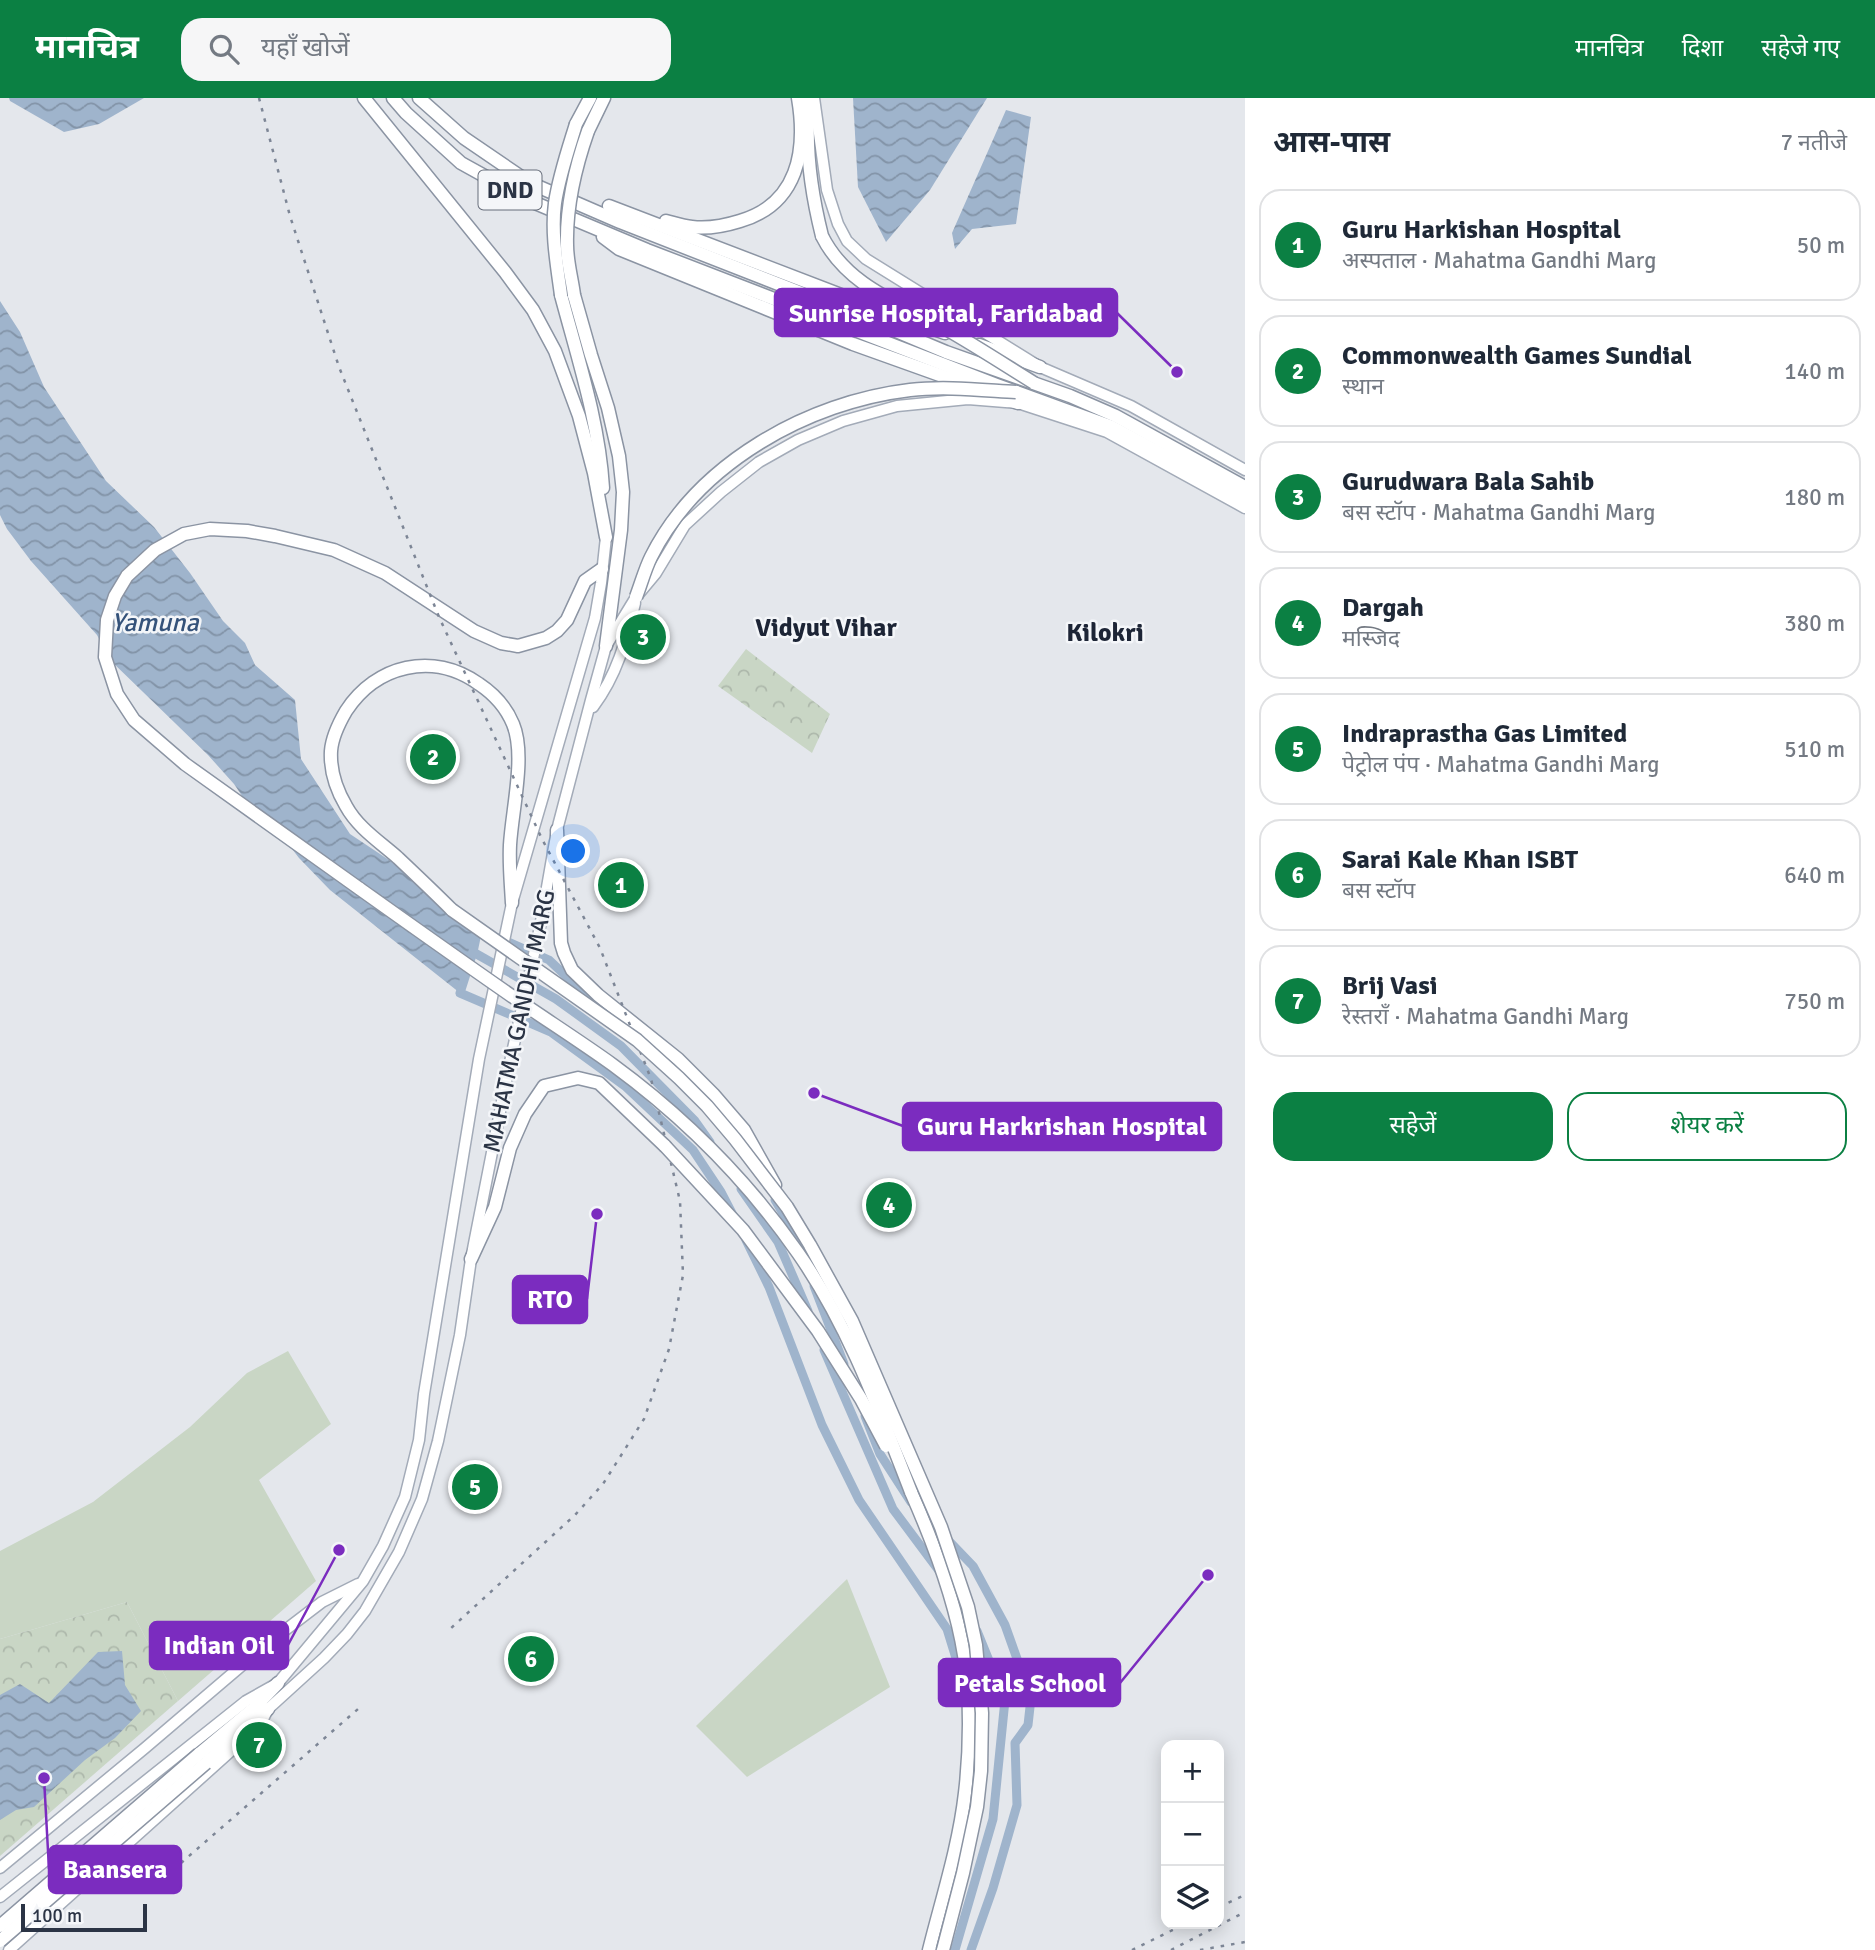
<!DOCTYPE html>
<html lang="hi">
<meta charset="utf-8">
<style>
:root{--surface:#fff;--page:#f6f6f7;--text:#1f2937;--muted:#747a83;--line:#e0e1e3;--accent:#0b8043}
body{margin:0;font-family:Signika,"Noto Sans Devanagari",sans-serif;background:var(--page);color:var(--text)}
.controls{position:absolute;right:21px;bottom:21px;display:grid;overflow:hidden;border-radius:14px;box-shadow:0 4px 18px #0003}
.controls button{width:63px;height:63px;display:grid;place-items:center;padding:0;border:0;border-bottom:2px solid var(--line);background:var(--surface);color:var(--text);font:35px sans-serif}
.scale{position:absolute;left:21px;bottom:18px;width:126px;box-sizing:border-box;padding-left:7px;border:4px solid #2b3445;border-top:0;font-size:19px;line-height:24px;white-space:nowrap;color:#2b3445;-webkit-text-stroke:5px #f4f6f9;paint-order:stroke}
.you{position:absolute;left:574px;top:754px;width:24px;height:24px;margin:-18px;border:5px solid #fff;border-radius:50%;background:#1a73e8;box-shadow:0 0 0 10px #1a73e833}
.badge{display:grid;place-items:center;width:46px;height:46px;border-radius:50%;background:var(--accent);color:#fff;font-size:23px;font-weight:700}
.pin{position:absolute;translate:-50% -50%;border:4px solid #fff;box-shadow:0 2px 7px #0006}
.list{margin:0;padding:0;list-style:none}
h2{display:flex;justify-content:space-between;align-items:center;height:91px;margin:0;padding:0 28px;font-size:30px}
h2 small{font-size:23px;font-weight:400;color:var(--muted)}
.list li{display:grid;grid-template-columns:46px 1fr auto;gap:21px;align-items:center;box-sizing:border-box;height:112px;margin:0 14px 14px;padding:0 14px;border:2px solid var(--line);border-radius:21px}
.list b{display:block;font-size:26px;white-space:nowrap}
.list p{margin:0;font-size:23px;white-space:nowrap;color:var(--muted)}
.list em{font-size:23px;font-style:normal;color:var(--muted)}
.actions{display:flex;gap:14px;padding:21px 28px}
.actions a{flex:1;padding:16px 0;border:2px solid var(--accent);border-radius:21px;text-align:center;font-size:24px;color:var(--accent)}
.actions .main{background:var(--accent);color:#fff}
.icon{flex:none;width:38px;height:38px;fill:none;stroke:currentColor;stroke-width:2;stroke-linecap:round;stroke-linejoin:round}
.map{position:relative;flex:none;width:1245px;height:1852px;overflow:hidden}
header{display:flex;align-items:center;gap:42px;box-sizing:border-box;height:98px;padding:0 35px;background:var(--accent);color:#fff}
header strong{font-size:33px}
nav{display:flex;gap:38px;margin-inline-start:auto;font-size:24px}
.search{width:490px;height:63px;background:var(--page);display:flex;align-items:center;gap:18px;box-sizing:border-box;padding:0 24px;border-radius:21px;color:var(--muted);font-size:26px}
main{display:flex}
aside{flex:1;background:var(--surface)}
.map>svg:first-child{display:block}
.grass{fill:#c9d6c5}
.forest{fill:url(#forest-crowns)}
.water{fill:url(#water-waves)}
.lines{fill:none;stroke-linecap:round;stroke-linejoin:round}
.canal{stroke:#9fb4cc;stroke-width:9}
.major-casing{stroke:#a3abb8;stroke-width:13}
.highway-casing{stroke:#8b94a3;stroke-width:15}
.major{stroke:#fff;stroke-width:10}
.highway{stroke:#fff;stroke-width:12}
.rail{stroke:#7d8696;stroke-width:2.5;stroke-dasharray:3.5 7;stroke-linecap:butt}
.highway-bridge-casing{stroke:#8b94a3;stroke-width:15;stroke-linecap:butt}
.highway-bridge{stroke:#fff;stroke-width:12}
.labels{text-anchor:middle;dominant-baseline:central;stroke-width:5;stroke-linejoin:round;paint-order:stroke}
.shield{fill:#f4f6f9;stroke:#676e7b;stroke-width:2}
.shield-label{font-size:23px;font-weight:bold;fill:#2b3445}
.street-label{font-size:24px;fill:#2b3445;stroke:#f4f6f9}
.water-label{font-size:26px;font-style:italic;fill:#34527a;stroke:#f4f6f9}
.neighbourhood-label{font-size:26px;font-weight:bold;fill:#1d2536;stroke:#f4f6f9}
.leader{fill:none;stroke:#7b2cbf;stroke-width:2.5}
.callout-dot{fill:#7b2cbf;stroke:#f4f6f9;stroke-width:2.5}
.callout{fill:#7b2cbf;stroke:#7b2cbf;stroke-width:2.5}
.callout-label{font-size:26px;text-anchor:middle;font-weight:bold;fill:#fff}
</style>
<header>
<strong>मानचित्र</strong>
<div class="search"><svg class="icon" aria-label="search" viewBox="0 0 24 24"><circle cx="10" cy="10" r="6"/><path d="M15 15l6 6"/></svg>यहाँ खोजें</div>
<nav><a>मानचित्र</a><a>दिशा</a><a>सहेजे गए</a></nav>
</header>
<main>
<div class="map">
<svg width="1245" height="1852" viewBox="0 0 1245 1852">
<defs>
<pattern id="forest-crowns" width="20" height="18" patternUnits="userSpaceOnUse" patternTransform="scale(1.75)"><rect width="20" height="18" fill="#c9d6c5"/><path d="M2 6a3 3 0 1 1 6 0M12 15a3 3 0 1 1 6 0" fill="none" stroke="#adb8ab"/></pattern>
<pattern id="water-waves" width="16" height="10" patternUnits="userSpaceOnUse" patternTransform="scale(1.75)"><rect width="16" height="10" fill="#9fb4cc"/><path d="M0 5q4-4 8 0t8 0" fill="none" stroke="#8293a7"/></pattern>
</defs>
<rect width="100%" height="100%" fill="#e4e7ec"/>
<g class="grass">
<path d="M288,1253l43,73 -72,56 57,101 -138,120 -51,-99 -127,37v-88l93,-49 97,-75 57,-54z"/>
<path d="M847,1481l43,108 -143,90 -51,-51z"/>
</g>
<g class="forest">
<path d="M746,551l84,65 -18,39 -94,-67z"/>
<path d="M127,1504l51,99 -178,155v-217z"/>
</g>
<g class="water">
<path d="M9,0h135l-45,26 -35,8 -54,-31z"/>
<path d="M853,0h134l-57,92 -44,52 -28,-55z"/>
<path d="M1006,12l25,7 -15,107 -44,5 -17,20 -3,-16z"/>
<path d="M0,203l20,31 24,55 62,94 48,46 36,46 33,48 22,22 10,22 40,35 6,59 49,75 66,44 62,50c-4,22 -13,43 -18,65l-130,-103 -31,-32 -20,-26 -22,-14 -23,-34 -26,-29 -98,-95 -13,-25 -66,-74 -24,-32 -7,-14z"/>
<path d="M122,1553l3,34 16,26 -26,27 -30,22 -51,47 -18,3 -16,10v-125l20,-11 29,19 49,-51z"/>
</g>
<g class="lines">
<g class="canal">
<path d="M480,831l-2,-1 -5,24 -13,41 91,39 74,54 68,64 28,42 12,23"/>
<path d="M499,840l50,22 52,49"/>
<path d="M473,854l83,47 65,47 74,75 15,21"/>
<path d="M741,1091l37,53 30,69"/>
<path d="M775,1102l18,30 9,23"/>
<path d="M746,1142l23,47 53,138 37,75 88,129 12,39 4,27"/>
<path d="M814,1188l30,78"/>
<path d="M824,1252l69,159 47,63"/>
<path d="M865,1318l15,38 31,48"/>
<path d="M923,1416l50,52 32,59 26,73 -3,27 -13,18 2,62 -24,83 -22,62"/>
<path d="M967,1729l7,-44 -3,-19"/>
<path d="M955,1852l38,-131 12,-119 -28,-69"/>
</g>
<defs>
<g id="major">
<path d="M814,0l13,92 11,34 9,17 19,18 174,108 91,39 114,64"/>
<path d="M593,609c24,-32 33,-66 42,-104"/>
<path d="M0,1770l145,-120 122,-104 55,-42 36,-18"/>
<path d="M0,1799l246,-196 32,-18 85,-102 20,-35 22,-49 14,-57 5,-46 55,-335 33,-156 83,-285 6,-35 5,-46"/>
<path d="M9,1852l251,-225 8,-16 56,-51 23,-24 18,-23 34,-59 23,-53 16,-58 22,-106 11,-76 37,-188 32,-144 17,-97 34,-130 15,-54 30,-49 20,-24 29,-48 36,-33 38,-30 39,-22 45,-19 54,-15 71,-7 50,4 89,29 138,76"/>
</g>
<g id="highway">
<path d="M364,0l141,174 28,38 22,41 24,65 15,57 12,64"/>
<path d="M393,0l13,15 55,50 67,37 119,50 350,135 115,42 133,72"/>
<path d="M419,0l45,40 66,45 90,39 240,94 86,36 124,44 46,20 129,71"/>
<path d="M810,0c-6,45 1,94 12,138"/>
<path d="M576,26l14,-26"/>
<path d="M588,33l16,-33"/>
<path d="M609,108l253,97 83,30"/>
<path d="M666,123c8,2 17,5 26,6 17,2 32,-1 48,-6 58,-17 67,-70 58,-123"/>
<path d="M603,139l16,12 234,95 165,59"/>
<path d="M561,197c17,64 38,127 42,193"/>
<path d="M574,197l17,60 17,53 11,48 4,36 -2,38 -15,116"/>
<path d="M979,247l61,22"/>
<path d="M557,732l4,113 3,10 8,17 26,25 80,64 35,35 31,36 31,55"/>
<path d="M360,791l-175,-125 -51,-44 -17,-26 -12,-37 2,-37 8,-24 12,-20 28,-26 29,-16 26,-5 37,2 28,5 59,14 51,23 89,58 27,12 17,3 28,-8 11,-7 10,-11 18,-39 17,-12"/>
<path d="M452,812c-18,-18 -36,-35 -54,-52 -18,-16 -40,-30 -52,-52 -10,-17 -16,-36 -15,-55 1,-14 8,-28 15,-40 30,-46 87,-60 133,-27 15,10 27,23 34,40 13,31 -1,86 -3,121 -1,19 1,39 2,58"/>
<path d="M471,1161l24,-52 15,-59 15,-34 19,-28 34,-8 21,5 66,63"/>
<path d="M911,1394c23,52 44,107 53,163 7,41 6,96 1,138 -6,53 -23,105 -36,157"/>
<path d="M199,1656l55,-46 24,-25"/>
<path d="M206,1665l62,-54"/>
</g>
</defs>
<use href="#major" class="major-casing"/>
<use href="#highway" class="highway-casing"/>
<use href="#major" class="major"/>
<use href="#highway" class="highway"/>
<g class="rail">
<path d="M259,0l31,118 49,151 100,250 103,222 58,109 51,131 29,122 3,74 -14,74 -25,70 -41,65 -28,31 -126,115"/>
<path d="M181,1765l177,-154"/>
<path d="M1219,1809l26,-12"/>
<path d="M1132,1852l53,-26"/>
<path d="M1171,1852l74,-38"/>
<path d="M1200,1852l45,-8"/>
</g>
<defs>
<g id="highway-bridge">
<path d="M822,138c25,50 77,67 124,93 30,17 59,36 88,54"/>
<path d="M561,197c-4,-30 -10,-62 -6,-92 4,-27 13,-53 21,-79"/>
<path d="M574,197c-2,-16 -7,-33 -7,-50 -1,-39 8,-77 21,-114"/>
<path d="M636,499c5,-13 9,-28 15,-40 47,-94 157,-155 259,-167 35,-4 71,0 106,2"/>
<path d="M360,791c52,37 104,74 156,110 32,22 65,43 97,66 71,52 134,115 185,188 51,73 81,157 113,239"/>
<path d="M452,812l185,130 42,38 28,28 28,33 52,68 23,38 42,76 89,206 27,80 8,38 6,68 -1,58 -4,36 -14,66 -20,77"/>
<path d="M665,1048l78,84 75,101 43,68 25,47"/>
<path d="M0,1828l199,-172"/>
<path d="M0,1843l206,-178"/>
</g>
</defs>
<use href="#highway-bridge" class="highway-bridge-casing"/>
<use href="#highway-bridge" class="highway-bridge"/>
</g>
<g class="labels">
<rect class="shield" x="478.5" y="72.5" width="63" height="39" rx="5"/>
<g class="shield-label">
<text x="510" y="92">DND</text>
</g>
<g class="street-label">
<text transform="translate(519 923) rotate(-78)">MAHATMA GANDHI MARG</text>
</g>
<g class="water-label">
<text x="155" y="525">Yamuna</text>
</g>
<g class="neighbourhood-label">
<text x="826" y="530">Vidyut Vihar</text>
<text x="1105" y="535">Kilokri</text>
</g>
</g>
<path class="leader" d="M1177 274L1117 215M814 995L903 1028M597 1116L587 1201M339 1452L288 1547M1208 1477L1120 1585M44 1680L49 1771"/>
<g class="callout-dot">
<circle cx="1177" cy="274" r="7"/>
<circle cx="814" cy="995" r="7"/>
<circle cx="597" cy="1116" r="7"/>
<circle cx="339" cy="1452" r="7"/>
<circle cx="1208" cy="1477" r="7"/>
<circle cx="44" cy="1680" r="7"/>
</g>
<g class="callout">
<rect x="775" y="191" width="342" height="47" rx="7"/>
<rect x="903" y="1005" width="318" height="47" rx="7"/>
<rect x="513" y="1178" width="74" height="47" rx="7"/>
<rect x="150" y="1524" width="138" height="47" rx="7"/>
<rect x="939" y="1561" width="181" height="47" rx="7"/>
<rect x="49" y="1748" width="132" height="47" rx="7"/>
</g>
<g class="callout-label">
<text x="946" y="224">Sunrise Hospital, Faridabad</text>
<text x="1062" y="1037">Guru Harkrishan Hospital</text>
<text x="550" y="1210">RTO</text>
<text x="219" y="1556">Indian Oil</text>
<text x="1030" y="1594">Petals School</text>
<text x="115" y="1780">Baansera</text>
</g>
</svg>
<div class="controls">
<button>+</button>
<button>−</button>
<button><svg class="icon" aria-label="layers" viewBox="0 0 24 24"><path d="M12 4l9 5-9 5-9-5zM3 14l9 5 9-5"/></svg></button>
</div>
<div class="scale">100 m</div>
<div class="you"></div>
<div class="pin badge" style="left:621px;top:787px">1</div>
<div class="pin badge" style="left:433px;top:659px">2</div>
<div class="pin badge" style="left:643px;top:539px">3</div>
<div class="pin badge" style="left:889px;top:1107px">4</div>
<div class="pin badge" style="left:475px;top:1389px">5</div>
<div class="pin badge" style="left:531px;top:1561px">6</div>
<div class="pin badge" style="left:259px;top:1647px">7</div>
</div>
<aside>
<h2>आस-पास<small>7 नतीजे</small></h2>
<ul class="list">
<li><span class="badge">1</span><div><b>Guru Harkishan Hospital</b><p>अस्पताल · Mahatma Gandhi Marg</p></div><em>50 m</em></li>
<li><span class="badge">2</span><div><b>Commonwealth Games Sundial</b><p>स्थान</p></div><em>140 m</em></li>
<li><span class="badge">3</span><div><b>Gurudwara Bala Sahib</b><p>बस स्टॉप · Mahatma Gandhi Marg</p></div><em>180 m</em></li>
<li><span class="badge">4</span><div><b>Dargah</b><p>मस्जिद</p></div><em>380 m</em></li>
<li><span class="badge">5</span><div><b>Indraprastha Gas Limited</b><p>पेट्रोल पंप · Mahatma Gandhi Marg</p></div><em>510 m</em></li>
<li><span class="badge">6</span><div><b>Sarai Kale Khan ISBT</b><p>बस स्टॉप</p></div><em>640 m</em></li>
<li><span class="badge">7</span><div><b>Brij Vasi</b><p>रेस्तराँ · Mahatma Gandhi Marg</p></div><em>750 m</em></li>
</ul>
<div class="actions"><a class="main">सहेजें</a><a>शेयर करें</a></div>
</aside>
</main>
